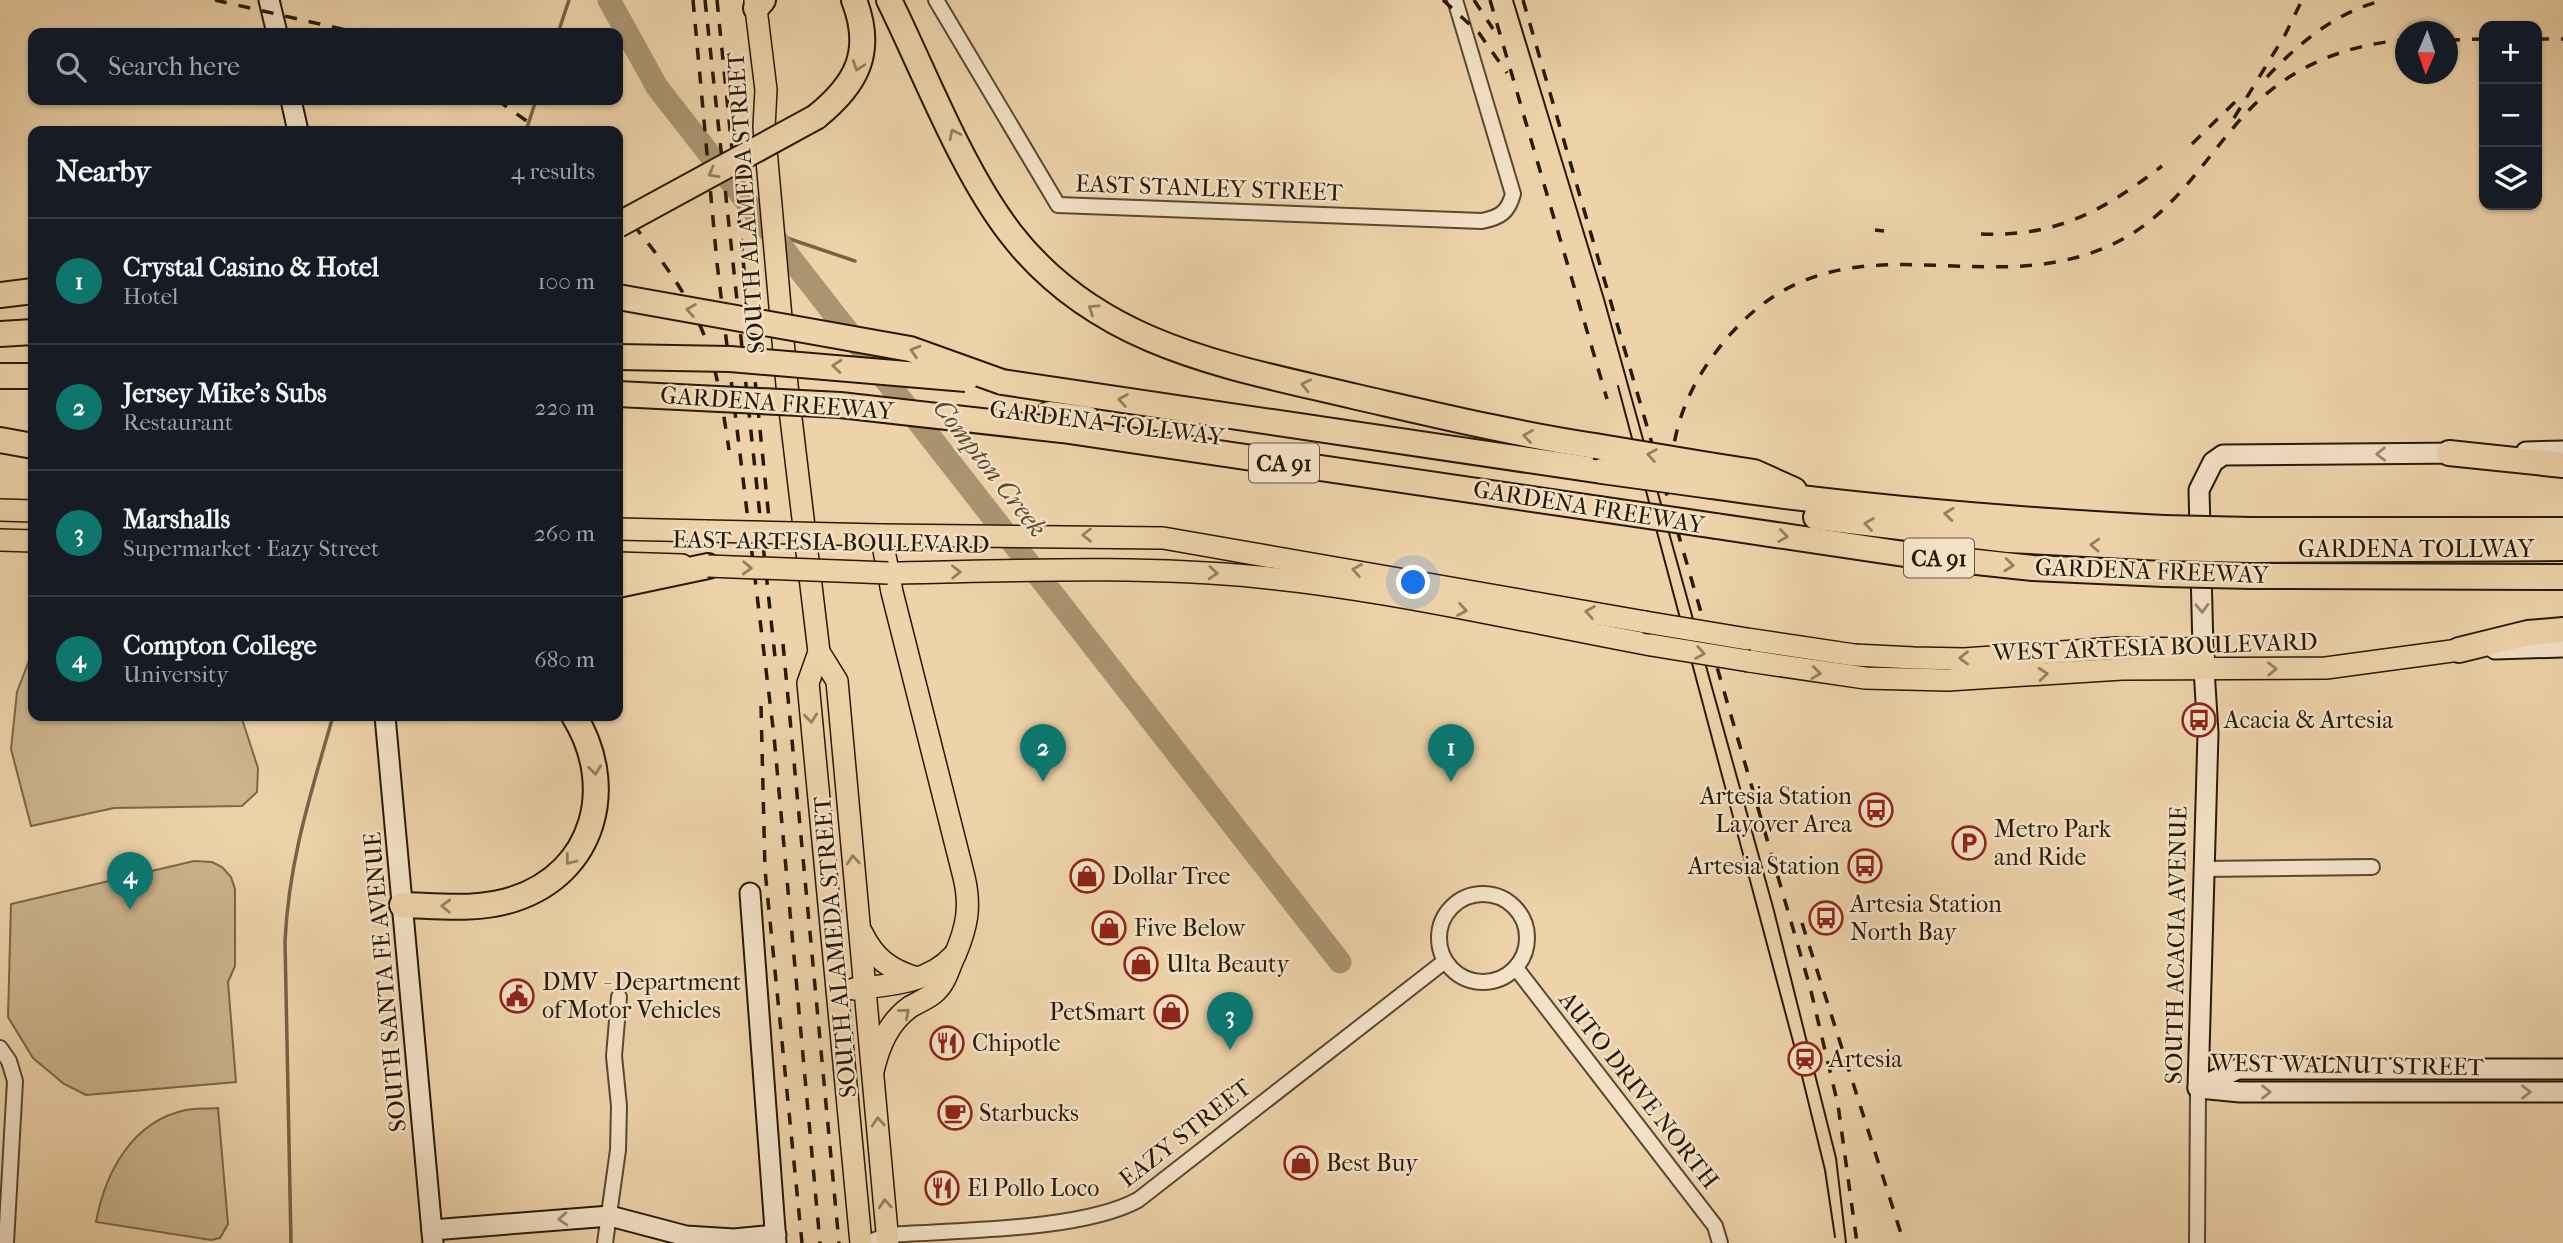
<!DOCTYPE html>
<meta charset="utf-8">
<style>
:root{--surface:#171b24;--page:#242831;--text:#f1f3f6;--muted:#9ea1a6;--line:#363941;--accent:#0f766e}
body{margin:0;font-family:"IM FELL French Canon",serif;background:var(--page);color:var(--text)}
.controls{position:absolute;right:21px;top:21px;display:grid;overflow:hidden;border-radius:14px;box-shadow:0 2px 5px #0004}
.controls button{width:63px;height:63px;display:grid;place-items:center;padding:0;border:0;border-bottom:2px solid var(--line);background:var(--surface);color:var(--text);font:35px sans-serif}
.compass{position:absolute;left:2395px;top:21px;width:63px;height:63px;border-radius:50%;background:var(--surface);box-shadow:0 2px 5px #0004;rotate:182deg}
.you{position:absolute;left:1414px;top:583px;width:24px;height:24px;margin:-18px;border:5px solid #fff;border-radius:50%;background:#1a73e8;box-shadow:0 0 0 10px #1a73e833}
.badge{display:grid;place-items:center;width:46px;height:46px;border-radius:50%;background:var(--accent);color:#fff;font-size:23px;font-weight:700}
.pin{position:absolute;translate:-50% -58px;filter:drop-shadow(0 2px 4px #0008)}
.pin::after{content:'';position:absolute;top:37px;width:24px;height:21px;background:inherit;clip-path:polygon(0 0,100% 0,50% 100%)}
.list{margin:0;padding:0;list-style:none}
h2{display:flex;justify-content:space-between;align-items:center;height:91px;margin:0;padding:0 28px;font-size:30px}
h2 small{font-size:23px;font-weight:400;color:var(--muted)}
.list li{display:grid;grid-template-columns:46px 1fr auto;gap:21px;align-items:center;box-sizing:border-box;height:126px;padding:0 28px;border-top:2px solid var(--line)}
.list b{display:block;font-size:26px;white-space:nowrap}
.list p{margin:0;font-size:23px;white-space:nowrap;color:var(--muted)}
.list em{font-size:23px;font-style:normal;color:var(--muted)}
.icon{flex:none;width:38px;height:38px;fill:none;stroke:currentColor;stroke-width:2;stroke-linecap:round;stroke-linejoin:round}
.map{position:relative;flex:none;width:2563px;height:1243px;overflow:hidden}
.search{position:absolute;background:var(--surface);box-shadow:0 2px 5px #0004;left:28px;top:28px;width:595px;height:77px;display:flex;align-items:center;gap:18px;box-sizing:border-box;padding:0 24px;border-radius:14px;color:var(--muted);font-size:26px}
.panel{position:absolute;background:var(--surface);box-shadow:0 2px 5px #0004;left:28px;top:126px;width:595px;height:595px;border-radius:14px}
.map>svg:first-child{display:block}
.green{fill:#ccb48e;stroke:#7a674a;stroke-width:2}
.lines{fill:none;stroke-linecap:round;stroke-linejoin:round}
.stream{stroke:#766347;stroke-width:3.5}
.river{stroke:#aa9472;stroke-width:23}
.street-casing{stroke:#59482f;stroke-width:18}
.secondary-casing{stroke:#271a06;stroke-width:23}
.primary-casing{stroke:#271a06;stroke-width:24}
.highway-casing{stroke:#271a06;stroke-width:28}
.street{stroke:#f4e2c8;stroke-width:14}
.secondary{stroke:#f4e2c8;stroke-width:19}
.primary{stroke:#eed3aa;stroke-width:21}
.highway{stroke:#eed3aa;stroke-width:24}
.tram{stroke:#271a06;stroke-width:2}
.rail{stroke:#271a06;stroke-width:3.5;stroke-dasharray:12 12;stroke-linecap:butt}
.primary-bridge-casing{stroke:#271a06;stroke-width:24;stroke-linecap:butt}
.highway-bridge-casing{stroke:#271a06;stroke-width:28;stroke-linecap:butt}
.primary-bridge{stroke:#eed3aa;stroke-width:21}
.highway-bridge{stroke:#eed3aa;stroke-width:24}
.oneway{stroke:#948060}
.oneway2{stroke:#988871}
.labels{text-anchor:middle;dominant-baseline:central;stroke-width:5;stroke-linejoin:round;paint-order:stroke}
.shield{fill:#f4e2c8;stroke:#645640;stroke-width:2}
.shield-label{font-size:23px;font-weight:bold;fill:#271a06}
.street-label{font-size:24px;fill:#271a06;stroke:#f4e2c8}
.poi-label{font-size:24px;fill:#271a06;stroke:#f4e2c8;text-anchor:start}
.water-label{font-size:26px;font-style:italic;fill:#5b4b31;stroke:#f4e2c8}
</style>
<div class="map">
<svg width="2563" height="1243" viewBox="0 0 2563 1243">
<rect width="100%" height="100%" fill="#eed3aa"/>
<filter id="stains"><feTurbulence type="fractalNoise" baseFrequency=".00286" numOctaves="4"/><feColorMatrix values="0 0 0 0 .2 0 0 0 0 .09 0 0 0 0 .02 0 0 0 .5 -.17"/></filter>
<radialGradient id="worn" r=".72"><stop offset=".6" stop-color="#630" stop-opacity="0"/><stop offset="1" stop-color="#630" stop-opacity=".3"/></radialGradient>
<g class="green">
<path d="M33,650v66h208l17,52 -1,24 -15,14 -128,2 -83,18 -20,-77 6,-57z"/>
<path d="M194,861l18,1 10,5 9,10 4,12v77l-7,16 8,100 -150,13 -22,-11 -31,-26 -25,-41 3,-113z"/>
<path d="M218,1108l10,116 -8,14 -9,2 -115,-18c9,-49 36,-101 90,-112 10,-2 22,-1 32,-2z"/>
</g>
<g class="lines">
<g class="stream">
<path d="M558,33l11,-33"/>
<path d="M526,131l10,-31"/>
<path d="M781,236l74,25"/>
<path d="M291,1243l-6,-302c4,-82 26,-148 48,-225"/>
</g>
<path class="river" d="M609,0l48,87 683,875"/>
<defs>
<g id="street">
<path d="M936,0l122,205 424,16c19,-4 26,-9 31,-27l-58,-194"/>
<path d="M2203,869l169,-2"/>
<circle cx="1483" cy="938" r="44"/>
<path d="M1516,968l199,258 5,17"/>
<path d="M0,1048l9,13 6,20 -9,162"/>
<path d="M605,1243l13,-93 1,-44 -5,-50 5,-59"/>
<path d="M868,1243l19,-8c68,-5 194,-4 251,-35l307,-239"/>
<path d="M2197,1243l1,-155"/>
</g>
<g id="secondary">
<path d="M269,0l8,33"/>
<path d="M291,100l7,31"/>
<path d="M2526,452l37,-1"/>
<path d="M2203,649l-4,-159 14,-28 10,-7 241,-2"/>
<path d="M2495,649l68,-2"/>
<path d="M385,716l48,527"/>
<path d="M750,893l26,350"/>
<path d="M2198,1088l10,-355 -4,-64"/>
<path d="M2198,1088l40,-19h325"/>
<path d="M2199,1088l41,4h323"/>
<path d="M432,1230l178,-14 76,20 48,3 42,-4"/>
</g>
<g id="primary">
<path d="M755,0l11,90 -2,37 23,258 32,267 -11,31 53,560"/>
<path d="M0,510l33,1"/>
<path d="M618,529l87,2"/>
<path d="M0,540l33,1"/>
<path d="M618,563l64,2"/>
<path d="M888,573c124,-2 248,-8 371,4 132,13 263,44 392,68"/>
<path d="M1747,639l107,16 60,3 50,1 153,-11 86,1 1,20"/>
<path d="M819,652l18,29 51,562"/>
<path d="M1749,661l116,17 83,2 174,-11 204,-1 133,-18"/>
<path d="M862,933c12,25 28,37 55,45"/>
<path d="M854,989c34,-4 75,-6 99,-33"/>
<path d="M873,1071c6,-25 15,-48 37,-64 8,-5 17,-8 24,-14 12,-10 14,-24 21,-38 12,-28 16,-48 9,-78l-72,-285 -11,-57 282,3 482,84"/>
</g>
<g id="highway">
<path d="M889,0c36,73 73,171 122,234 88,113 217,132 346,163 79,18 158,37 238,49"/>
<path d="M756,8l7,-8"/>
<path d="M816,117c41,-33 58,-65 38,-117"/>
<path d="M0,295l33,-4"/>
<path d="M0,334l33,-2"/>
<path d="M0,376h33"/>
<path d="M1002,382l600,89"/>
<path d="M1049,414l39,5"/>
<path d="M1062,430l538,79"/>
<path d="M0,440l33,6"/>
<path d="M2449,453l114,12"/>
<path d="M1709,465l45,7 40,18"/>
<path d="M1711,486c150,22 301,34 453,42"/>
<path d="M1816,517l193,23 155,8"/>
<path d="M1716,526l195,29 122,13 131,6"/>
<path d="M2251,530h312"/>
<path d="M2251,550l312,-2"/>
<path d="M2252,576l311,1"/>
<path d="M618,585l90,-19"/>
<path d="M2459,650l69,-17 35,-3"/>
<path d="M402,905c37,1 76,6 112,-6 82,-27 103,-114 60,-183"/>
</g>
</defs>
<use href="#street" class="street-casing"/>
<use href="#secondary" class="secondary-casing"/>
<use href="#primary" class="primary-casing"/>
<use href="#highway" class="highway-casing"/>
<use href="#street" class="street"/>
<use href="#secondary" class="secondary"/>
<use href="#primary" class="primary"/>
<use href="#highway" class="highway"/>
<g class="tram">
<path d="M1513,0l91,299 169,608 63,251 10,85"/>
<path d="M1618,386l181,678 26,106 10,67"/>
</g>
<g class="rail">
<path d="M215,0l144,33"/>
<path d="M693,0l24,263 57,473 46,507"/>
<path d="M705,0l70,657"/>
<path d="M717,0l54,539"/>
<path d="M1443,0l36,33 28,40"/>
<path d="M1474,0l19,29"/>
<path d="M1490,0l117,399"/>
<path d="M1523,0l287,987 28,118 19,138"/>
<path d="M2537,39h26"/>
<path d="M2448,40l36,-1"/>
<path d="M2267,77c33,-35 70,-66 118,-77"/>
<path d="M497,100l44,31"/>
<path d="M2234,118l51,-83 17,-35"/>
<path d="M2192,144l44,-43"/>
<path d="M618,206c31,38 65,78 84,124 15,36 21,80 27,120"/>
<path d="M1875,230l9,1"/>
<path d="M1981,234c76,3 122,-23 181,-68"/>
<path d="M1671,489c-2,-49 13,-94 42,-133 118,-163 268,-42 408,-116 57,-30 86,-86 129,-131 42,-43 97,-65 156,-69"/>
<path d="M783,644l56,599"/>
<path d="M761,706l4,164 37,373"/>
<path d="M1802,923l102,320"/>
</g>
<defs>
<g id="primary-bridge">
<path d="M705,531l176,4"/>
<path d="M708,566l180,7"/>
<path d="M1645,622l102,17"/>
<path d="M1651,645l98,16"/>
</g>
<g id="highway-bridge">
<path d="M618,225l198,-108"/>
<path d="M618,297l292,52 92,33"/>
<path d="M618,357l112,2 236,20"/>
<path d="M618,394l222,11 222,25"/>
<path d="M1595,446l114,19"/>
<path d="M1602,471l109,15"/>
<path d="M1600,509l116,17"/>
<path d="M2164,528l87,2"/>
<path d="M2164,548l87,2"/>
<path d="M2164,574l88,2"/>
</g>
</defs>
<use href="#primary-bridge" class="primary-bridge-casing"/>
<use href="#highway-bridge" class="highway-bridge-casing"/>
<use href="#primary-bridge" class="primary-bridge"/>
<use href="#highway-bridge" class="highway-bridge"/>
</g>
<defs><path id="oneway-chevron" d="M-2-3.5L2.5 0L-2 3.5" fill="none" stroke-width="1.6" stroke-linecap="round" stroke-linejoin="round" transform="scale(1.75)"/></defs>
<g class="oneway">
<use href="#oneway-chevron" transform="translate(858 66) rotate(109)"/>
<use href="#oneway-chevron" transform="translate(954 134) rotate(-116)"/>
<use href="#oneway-chevron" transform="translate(713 173) rotate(151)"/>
<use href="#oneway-chevron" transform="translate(1093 309) rotate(-146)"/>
<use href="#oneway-chevron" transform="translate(691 310) rotate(-170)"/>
<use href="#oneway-chevron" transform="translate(915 351) rotate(-163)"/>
<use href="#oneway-chevron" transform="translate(837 366) rotate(-175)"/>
<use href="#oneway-chevron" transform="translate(1306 385) rotate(-167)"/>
<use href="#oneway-chevron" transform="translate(1123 400) rotate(-171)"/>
<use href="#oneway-chevron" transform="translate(1528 436) rotate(-171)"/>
<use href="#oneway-chevron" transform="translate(1652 455) rotate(-171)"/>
<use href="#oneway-chevron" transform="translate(1949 514) rotate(-174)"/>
<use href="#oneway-chevron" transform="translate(1869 524) rotate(-172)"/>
<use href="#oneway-chevron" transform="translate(1087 535) rotate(180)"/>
<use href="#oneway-chevron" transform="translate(1783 536) rotate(8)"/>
<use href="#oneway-chevron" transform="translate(2095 545) rotate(-177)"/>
<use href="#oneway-chevron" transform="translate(2009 565) rotate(6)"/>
<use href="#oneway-chevron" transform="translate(747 568) rotate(2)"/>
<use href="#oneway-chevron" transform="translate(1357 570) rotate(-170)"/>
<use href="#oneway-chevron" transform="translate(956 572) rotate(-1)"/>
<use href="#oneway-chevron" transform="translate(1213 573) rotate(4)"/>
<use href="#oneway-chevron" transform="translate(1462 610) rotate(10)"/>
<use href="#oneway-chevron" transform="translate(1590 612) rotate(-170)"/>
<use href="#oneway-chevron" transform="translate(1700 653) rotate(10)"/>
<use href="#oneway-chevron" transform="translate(1964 658) rotate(179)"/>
<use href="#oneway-chevron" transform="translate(2272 669) rotate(-1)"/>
<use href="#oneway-chevron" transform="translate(1816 673) rotate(7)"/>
<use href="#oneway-chevron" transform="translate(2043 674) rotate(-5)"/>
<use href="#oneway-chevron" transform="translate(811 718) rotate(84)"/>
<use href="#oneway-chevron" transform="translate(595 770) rotate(83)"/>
<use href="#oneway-chevron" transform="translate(570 860) rotate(128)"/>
<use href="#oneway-chevron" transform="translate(853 860) rotate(-95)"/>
<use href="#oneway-chevron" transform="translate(446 906) rotate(-178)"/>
<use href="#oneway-chevron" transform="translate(905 1013) rotate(-41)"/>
<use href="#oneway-chevron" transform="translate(878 1122) rotate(-95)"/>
<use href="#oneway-chevron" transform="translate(885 1204) rotate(-94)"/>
</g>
<g class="oneway2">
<use href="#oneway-chevron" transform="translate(2381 454) rotate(179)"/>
<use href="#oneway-chevron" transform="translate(2202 608) rotate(88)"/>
<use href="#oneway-chevron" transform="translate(2266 1092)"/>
<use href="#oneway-chevron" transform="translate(2526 1092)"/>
<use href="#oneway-chevron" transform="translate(563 1219) rotate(176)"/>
</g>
<defs>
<symbol id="bus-ring" viewBox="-11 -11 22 22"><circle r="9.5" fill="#f4e2c8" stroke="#8f2418" stroke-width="1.5"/><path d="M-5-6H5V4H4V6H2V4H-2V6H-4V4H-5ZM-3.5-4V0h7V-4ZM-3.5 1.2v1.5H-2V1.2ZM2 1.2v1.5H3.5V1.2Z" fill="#8f2418"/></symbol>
<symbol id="parking-ring" viewBox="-11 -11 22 22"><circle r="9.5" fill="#f4e2c8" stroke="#8f2418" stroke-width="1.5"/><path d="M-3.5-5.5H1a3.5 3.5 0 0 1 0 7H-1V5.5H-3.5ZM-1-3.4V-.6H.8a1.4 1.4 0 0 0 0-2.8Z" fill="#8f2418"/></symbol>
<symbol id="shop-ring" viewBox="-11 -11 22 22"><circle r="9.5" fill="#f4e2c8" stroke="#8f2418" stroke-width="1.5"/><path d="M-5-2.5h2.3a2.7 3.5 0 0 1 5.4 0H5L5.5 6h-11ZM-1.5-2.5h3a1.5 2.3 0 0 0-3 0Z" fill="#8f2418"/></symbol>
<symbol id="civic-ring" viewBox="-11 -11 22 22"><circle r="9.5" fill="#f4e2c8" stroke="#8f2418" stroke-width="1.5"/><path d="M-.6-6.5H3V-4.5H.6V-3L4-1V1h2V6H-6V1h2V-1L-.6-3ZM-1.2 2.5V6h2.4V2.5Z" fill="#8f2418"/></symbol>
<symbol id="restaurant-ring" viewBox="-11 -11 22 22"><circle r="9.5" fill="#f4e2c8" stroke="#8f2418" stroke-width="1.5"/><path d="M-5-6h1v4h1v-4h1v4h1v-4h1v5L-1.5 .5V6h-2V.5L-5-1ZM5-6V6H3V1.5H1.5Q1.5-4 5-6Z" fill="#8f2418"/></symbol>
<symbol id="station-ring" viewBox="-11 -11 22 22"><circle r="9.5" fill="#f4e2c8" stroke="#8f2418" stroke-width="1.5"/><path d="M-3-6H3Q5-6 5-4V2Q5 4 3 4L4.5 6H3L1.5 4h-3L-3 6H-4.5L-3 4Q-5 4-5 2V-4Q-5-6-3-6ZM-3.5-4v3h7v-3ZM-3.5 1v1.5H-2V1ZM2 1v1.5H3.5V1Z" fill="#8f2418"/></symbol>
<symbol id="cafe-ring" viewBox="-11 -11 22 22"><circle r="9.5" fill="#f4e2c8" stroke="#8f2418" stroke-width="1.5"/><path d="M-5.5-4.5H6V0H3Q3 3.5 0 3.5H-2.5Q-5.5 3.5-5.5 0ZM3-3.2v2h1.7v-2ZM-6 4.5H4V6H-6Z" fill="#8f2418"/></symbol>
</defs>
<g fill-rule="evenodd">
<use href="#bus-ring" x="2180" y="701" width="38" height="38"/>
<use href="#bus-ring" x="1857" y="791" width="38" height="38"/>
<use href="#parking-ring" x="1950" y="824" width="38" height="38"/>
<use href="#bus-ring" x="1846" y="847" width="38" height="38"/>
<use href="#shop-ring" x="1068" y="857" width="38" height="38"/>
<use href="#bus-ring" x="1807" y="899" width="38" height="38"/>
<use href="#shop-ring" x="1090" y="909" width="38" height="38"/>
<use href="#shop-ring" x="1122" y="945" width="38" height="38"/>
<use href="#civic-ring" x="498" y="977" width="38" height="38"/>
<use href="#shop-ring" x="1152" y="993" width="38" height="38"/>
<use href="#restaurant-ring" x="928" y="1024" width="38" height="38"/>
<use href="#station-ring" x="1786" y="1040" width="38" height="38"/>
<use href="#cafe-ring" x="936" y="1094" width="38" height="38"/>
<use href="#shop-ring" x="1282" y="1144" width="38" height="38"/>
<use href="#restaurant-ring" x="923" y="1169" width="38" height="38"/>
</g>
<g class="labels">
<g class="shield">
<rect x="1249" y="443.5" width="70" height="39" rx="5"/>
<rect x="1904" y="538.5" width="70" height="39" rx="5"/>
</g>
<g class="shield-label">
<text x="1284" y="463">CA 91</text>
<text x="1939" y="558">CA 91</text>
</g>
<g class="street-label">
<text transform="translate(1209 188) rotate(2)">EAST STANLEY STREET</text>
<text transform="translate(746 203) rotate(-94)">SOUTH ALAMEDA STREET</text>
<text transform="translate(777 403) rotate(4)">GARDENA FREEWAY</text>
<text transform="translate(1107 423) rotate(7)">GARDENA TOLLWAY</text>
<text transform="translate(1589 507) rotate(9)">GARDENA FREEWAY</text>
<text transform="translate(831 542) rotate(1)">EAST ARTESIA BOULEVARD</text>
<text x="2416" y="549">GARDENA TOLLWAY</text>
<text transform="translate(2152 571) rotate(2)">GARDENA FREEWAY</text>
<text transform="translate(2155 647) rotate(-2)">WEST ARTESIA BOULEVARD</text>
<text transform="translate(2176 945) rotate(-89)">SOUTH ACACIA AVENUE</text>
<text transform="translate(835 947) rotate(-95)">SOUTH ALAMEDA STREET</text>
<text transform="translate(385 982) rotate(-95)">SOUTH SANTA FE AVENUE</text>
<text transform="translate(2347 1065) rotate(1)">WEST WALNUT STREET</text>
<text transform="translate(1639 1090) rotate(52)">AUTO DRIVE NORTH</text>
<text transform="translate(1185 1133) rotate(-38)">EAZY STREET</text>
</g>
<g class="poi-label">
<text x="2224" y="720">Acacia &amp; Artesia</text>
<text x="1852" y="796" text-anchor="end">Artesia Station<tspan x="1852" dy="28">Layover Area</tspan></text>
<text x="1994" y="829">Metro Park<tspan x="1994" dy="28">and Ride</tspan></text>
<text x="1840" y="866" text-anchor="end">Artesia Station</text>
<text x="1112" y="876">Dollar Tree</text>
<text x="1850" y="904">Artesia Station<tspan x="1850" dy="28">North Bay</tspan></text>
<text x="1134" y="928">Five Below</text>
<text x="1166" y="964">Ulta Beauty</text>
<text x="542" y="982">DMV - Department<tspan x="542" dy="28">of Motor Vehicles</tspan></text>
<text x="1146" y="1012" text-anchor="end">PetSmart</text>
<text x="972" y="1043">Chipotle</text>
<text x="1829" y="1059">Artesia</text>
<text x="979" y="1113">Starbucks</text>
<text x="1326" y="1163">Best Buy</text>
<text x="967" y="1188">El Pollo Loco</text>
</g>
<g class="water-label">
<text transform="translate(990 468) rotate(52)">Compton Creek</text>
</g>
</g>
<rect width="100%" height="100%" filter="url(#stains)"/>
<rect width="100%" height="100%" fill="url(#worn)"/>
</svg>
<div class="controls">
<button>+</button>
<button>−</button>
<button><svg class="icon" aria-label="layers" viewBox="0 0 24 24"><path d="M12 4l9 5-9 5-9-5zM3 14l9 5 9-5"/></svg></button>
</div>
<svg class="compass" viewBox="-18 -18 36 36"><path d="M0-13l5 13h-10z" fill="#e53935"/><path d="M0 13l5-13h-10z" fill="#9ea1a6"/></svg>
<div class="you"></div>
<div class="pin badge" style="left:1451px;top:782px">1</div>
<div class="pin badge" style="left:1043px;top:782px">2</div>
<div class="pin badge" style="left:1230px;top:1050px">3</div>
<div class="pin badge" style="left:130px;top:910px">4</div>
<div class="search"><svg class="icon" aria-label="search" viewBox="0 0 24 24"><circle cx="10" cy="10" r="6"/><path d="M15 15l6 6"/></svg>Search here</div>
<section class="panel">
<h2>Nearby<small>4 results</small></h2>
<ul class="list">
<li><span class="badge">1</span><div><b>Crystal Casino &amp; Hotel</b><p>Hotel</p></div><em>100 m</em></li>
<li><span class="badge">2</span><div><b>Jersey Mike's Subs</b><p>Restaurant</p></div><em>220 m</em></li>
<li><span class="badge">3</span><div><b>Marshalls</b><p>Supermarket · Eazy Street</p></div><em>260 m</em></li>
<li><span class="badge">4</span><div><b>Compton College</b><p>University</p></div><em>680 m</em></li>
</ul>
</section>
</div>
